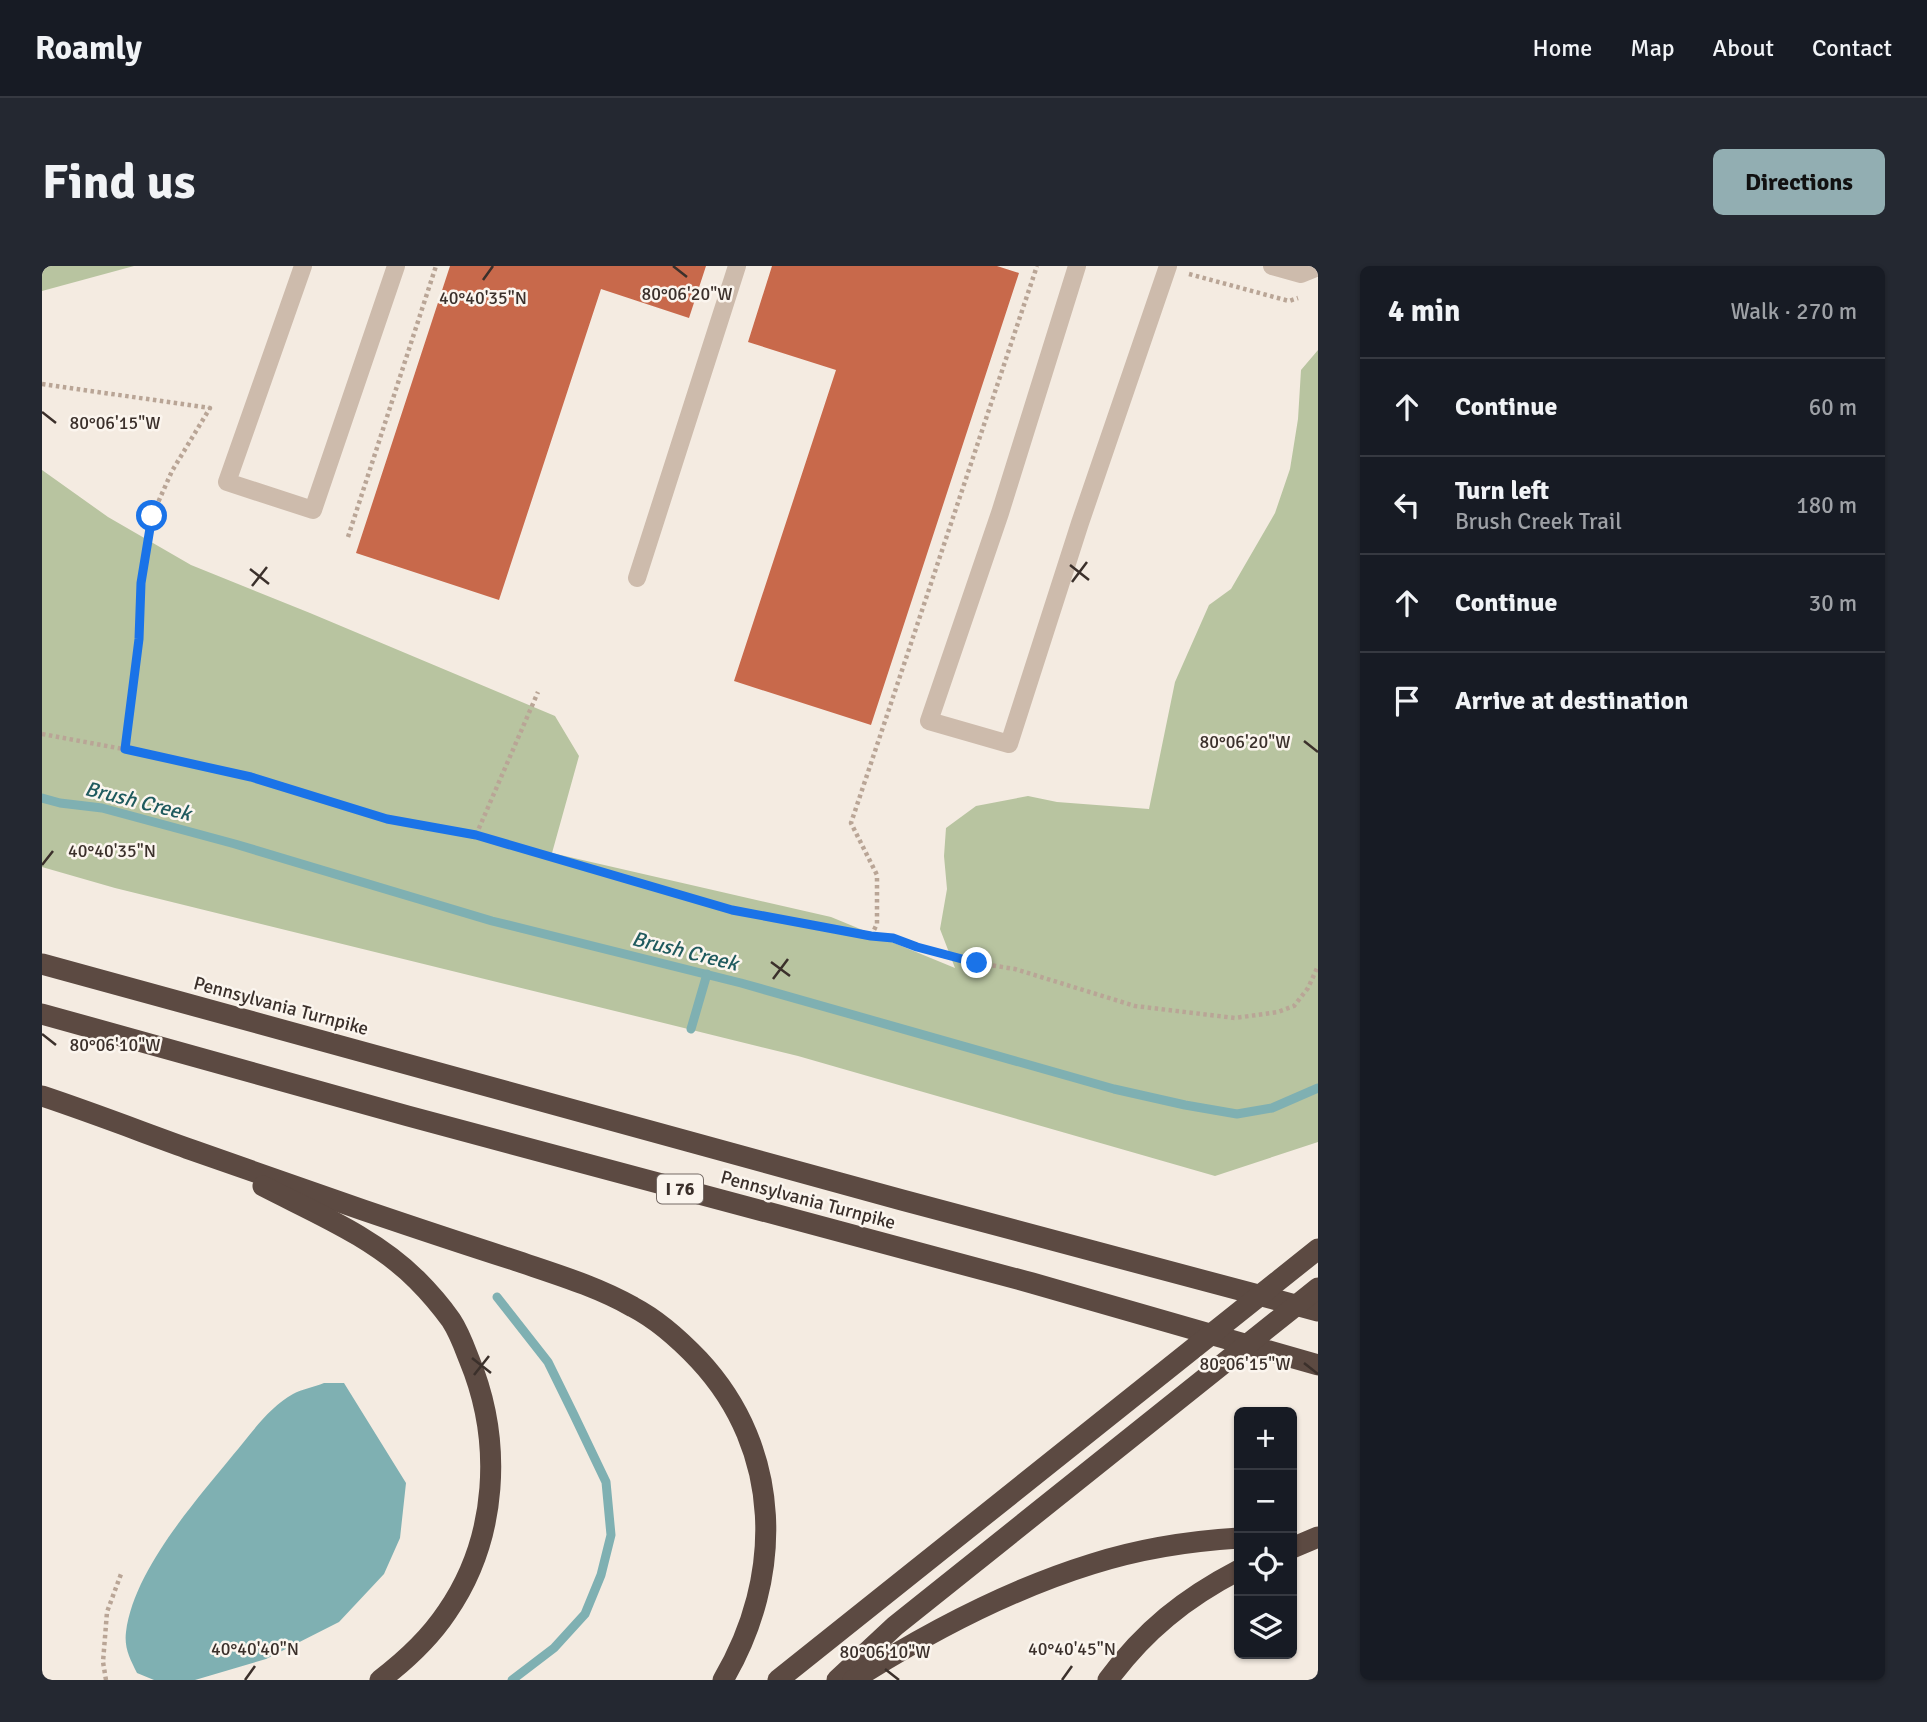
<!DOCTYPE html>
<meta charset="utf-8">
<style>
:root{--surface:#171b24;--page:#242831;--text:#f1f3f6;--muted:#9ea1a6;--line:#363941;--accent:#92aeb2}
body{margin:0;font-family:Signika,sans-serif;background:var(--page);color:var(--text)}
.controls{position:absolute;right:21px;bottom:21px;display:grid;overflow:hidden;border-radius:10px;box-shadow:0 2px 5px #0004}
.controls button{width:63px;height:63px;display:grid;place-items:center;padding:0;border:0;border-bottom:2px solid var(--line);background:var(--surface);color:var(--text);font:35px sans-serif}
.stop{position:absolute;width:21px;height:21px;margin:-16px;border:5px solid #1a73e8;border-radius:50%;background:#fff}
.stop.end{background:#1a73e8;border-color:#fff;box-shadow:0 2px 7px #0008}
.list{margin:0;padding:0;list-style:none}
h2{display:flex;justify-content:space-between;align-items:center;height:91px;margin:0;padding:0 28px;font-size:30px}
h2 small{font-size:23px;font-weight:400;color:var(--muted)}
.list li{display:grid;grid-template-columns:46px 1fr auto;gap:21px;align-items:center;box-sizing:border-box;height:98px;padding:0 28px;border-top:2px solid var(--line)}
.list b{display:block;font-size:26px;white-space:nowrap}
.list p{margin:0;font-size:23px;white-space:nowrap;color:var(--muted)}
.list em{font-size:23px;font-style:normal;color:var(--muted)}
.icon{flex:none;width:38px;height:38px;fill:none;stroke:currentColor;stroke-width:2;stroke-linecap:round;stroke-linejoin:round}
.map{position:relative;flex:none;width:1276px;height:1414px;overflow:hidden;border-radius:10px}
header{display:flex;align-items:center;gap:42px;box-sizing:border-box;height:98px;padding:0 35px;background:var(--surface);border-bottom:2px solid var(--line)}
header strong{font-size:33px}
nav{display:flex;gap:38px;margin-inline-start:auto;font-size:24px}
.intro{display:flex;align-items:center;justify-content:space-between;box-sizing:border-box;height:168px;padding:0 42px}
h1{margin:0;font-size:49px}
.button{padding:18px 32px;border-radius:10px;background:var(--accent);color:#111;font-size:24px;font-weight:700}
main{display:flex;gap:42px;padding:0 42px}
aside{flex:1;background:var(--surface);border-radius:10px;box-shadow:0 2px 5px #0004}
.map>svg:first-child{display:block}
.green{fill:#b8c4a0}
.water{fill:#7fb0b2}
.lines{fill:none;stroke-linecap:round;stroke-linejoin:round}
.stream{stroke:#7fb0b2;stroke-width:9}
.building{fill:#c8694b}
.path{stroke:#b9a596;stroke-width:4.5;stroke-dasharray:3.5 3.5;stroke-linecap:butt}
.minor{stroke:#cdbbac;stroke-width:18}
.highway{stroke:#5c4a42;stroke-width:21}
.route{stroke:#1a73e8;stroke-width:9}
.ticks{fill:none;stroke:#3b302b;stroke-width:2.5}
.labels{text-anchor:middle;dominant-baseline:central;stroke-width:5;stroke-linejoin:round;paint-order:stroke}
.shield{fill:#fbf5ee;stroke:#756b66;stroke-width:2}
.shield-label{font-size:18px;font-weight:bold;fill:#3b302b}
.street-label{font-size:19px;fill:#3b302b;stroke:#fbf5ee}
.water-label{font-size:21px;font-style:italic;fill:#1f5a5e;stroke:#fbf5ee}
.ticks-label{font-size:18px;text-anchor:middle;fill:#3b302b;stroke:#fbf5ee;stroke-width:5;stroke-linejoin:round;paint-order:stroke}
</style>
<header>
<strong>Roamly</strong>
<nav><a>Home</a><a>Map</a><a>About</a><a>Contact</a></nav>
</header>
<div class="intro"><h1>Find us</h1><a class="button">Directions</a></div>
<main>
<div class="map">
<svg width="1276" height="1414" viewBox="0 0 1276 1414">
<rect width="100%" height="100%" fill="#f4ebe1"/>
<g class="green">
<path d="M0,0h92l-92,25z"/>
<path d="M1276,84v792l-103,34 -417,-120 -683,-168 -73,-21v-397l66,47 83,48 119,48 245,103 24,40 -27,97 279,64 124,51 -15,-39 7,-40 -3,-33 2,-28 30,-22 52,-10 29,6 92,7 26,-127 34,-77 22,-16 44,-76 15,-44 8,-50 3,-49z"/>
</g>
<path class="water" d="M282,1117h20l62,100 -6,55 -16,36 -45,48 -73,37 -71,21h-41l-17,-7c-7,-14 -13,-25 -11,-41 8,-62 68,-129 107,-177 17,-20 36,-48 60,-61 9,-5 21,-7 31,-11z"/>
<g class="lines">
<g class="stream">
<path d="M0,532l18,5 42,5 133,36 257,77 249,62 373,106 71,16 52,9 35,-6 46,-20"/>
<path d="M649,763l16,-55"/>
<path d="M455,1031l51,65 26,53 32,67 5,53 -10,40 -16,39 -31,34 -42,32"/>
</g>
</g>
<g class="building">
<path d="M408,0h256l-17,52 -88,-29 -102,311 -143,-47z"/>
<path d="M730,0h225l22,7 -148,452 -137,-44 102,-311 -88,-28z"/>
</g>
<g class="lines">
<g class="path">
<path d="M1147,8l100,27 9,-3"/>
<path d="M0,118l168,24 -38,63 -20,45 -11,67 -2,56 -14,110"/>
<path d="M306,271l88,-271"/>
<path d="M0,468l108,20 102,23 135,42 89,16 256,75 139,26 22,2 52,17 32,8 38,6 120,37 100,12 43,-6 16,-6 14,-18 10,-22"/>
<path d="M434,569l62,-143"/>
<path d="M829,670l6,-12v-49l-26,-52 186,-557"/>
<path d="M64,1414l-3,-18 4,-50 14,-38"/>
</g>
<g class="minor">
<path d="M261,0l-76,216 86,28 83,-244"/>
<path d="M1035,0l-77,247 -71,208 80,23 71,-221 88,-257"/>
<path d="M1230,0l29,8 17,-7"/>
<path d="M595,312l100,-312"/>
</g>
<g class="highway">
<path d="M0,698l860,236 416,111"/>
<path d="M0,748l366,102 624,167 286,82"/>
<path d="M0,830c51,17 100,36 150,54 57,20 114,40 171,60 50,17 101,34 151,50 41,14 82,26 119,47 25,13 47,33 66,53 84,90 85,217 24,320"/>
<path d="M221,920c52,27 111,51 154,94 12,12 24,26 34,40 8,12 13,26 18,39 34,82 29,179 -22,253 -18,27 -42,49 -67,68"/>
<path d="M1250,1282l26,-11"/>
<path d="M736,1414l540,-431"/>
<path d="M795,1414l58,-54 423,-338"/>
<path d="M811,1414c74,-47 155,-90 239,-116 47,-15 98,-23 147,-26"/>
<path d="M1066,1414c36,-49 77,-82 131,-110"/>
</g>
</g>
<g class="lines">
<path class="route" d="M110,250l-11,67 -2,56 -14,110 126,28 136,42 89,16 256,75 139,26 22,2 24,9 60,16"/>
</g>
<path class="ticks" d="M631,0l14,11M441,14l10,-14M0,146l14,11M1028,299l19,15M208,303l19,15M1030,316l15,-20M210,320l15,-19M1262,475l14,11M0,599l11,-14M729,696l19,14M731,713l15,-20M0,768l14,11M430,1092l19,15M1262,1097l14,11M432,1109l15,-19M843,1403l14,11M203,1414l10,-14M1020,1414l10,-14"/>
<g class="labels">
<rect class="shield" x="615" y="908.5" width="46" height="29" rx="5"/>
<g class="shield-label">
<text x="638" y="923">I 76</text>
</g>
<g class="street-label">
<text transform="translate(239 740) rotate(15)">Pennsylvania Turnpike</text>
<text transform="translate(766 934) rotate(15)">Pennsylvania Turnpike</text>
</g>
<g class="water-label">
<text transform="translate(96 535) rotate(14)">Brush Creek</text>
<text transform="translate(643 685) rotate(14)">Brush Creek</text>
</g>
</g>
<g class="ticks-label">
<text x="645" y="34">80°06'20"W</text>
<text x="441" y="38">40°40'35"N</text>
<text x="73" y="163">80°06'15"W</text>
<text x="1203" y="482">80°06'20"W</text>
<text x="70" y="591">40°40'35"N</text>
<text x="73" y="785">80°06'10"W</text>
<text x="1203" y="1104">80°06'15"W</text>
<text x="213" y="1389">40°40'40"N</text>
<text x="1030" y="1389">40°40'45"N</text>
<text x="843" y="1392">80°06'10"W</text>
</g>
</svg>
<div class="controls">
<button>+</button>
<button>−</button>
<button><svg class="icon" aria-label="locate" viewBox="0 0 24 24"><circle cx="12" cy="12" r="6"/><path d="M12 2v4M12 18v4M2 12h4M18 12h4"/></svg></button>
<button><svg class="icon" aria-label="layers" viewBox="0 0 24 24"><path d="M12 4l9 5-9 5-9-5zM3 14l9 5 9-5"/></svg></button>
</div>
<div class="stop" style="left:110px;top:250px"></div>
<div class="stop end" style="left:935px;top:697px"></div>
</div>
<aside>
<h2>4 min<small>Walk · 270 m</small></h2>
<ul class="list">
<li><svg class="icon" aria-label="ahead" viewBox="0 0 24 24"><path d="M12 20V5M6 11l6-6 6 6"/></svg><div><b>Continue</b></div><em>60 m</em></li>
<li><svg class="icon" aria-label="left" viewBox="0 0 24 24"><path d="M17 20v-9H6M10 6l-5 5 5 5"/></svg><div><b>Turn left</b><p>Brush Creek Trail</p></div><em>180 m</em></li>
<li><svg class="icon" aria-label="ahead" viewBox="0 0 24 24"><path d="M12 20V5M6 11l6-6 6 6"/></svg><div><b>Continue</b></div><em>30 m</em></li>
<li><svg class="icon" aria-label="arrive" viewBox="0 0 24 24"><path d="M6 21V4h12l-3 4 3 4H6"/></svg><div><b>Arrive at destination</b></div></li>
</ul>
</aside>
</main>
